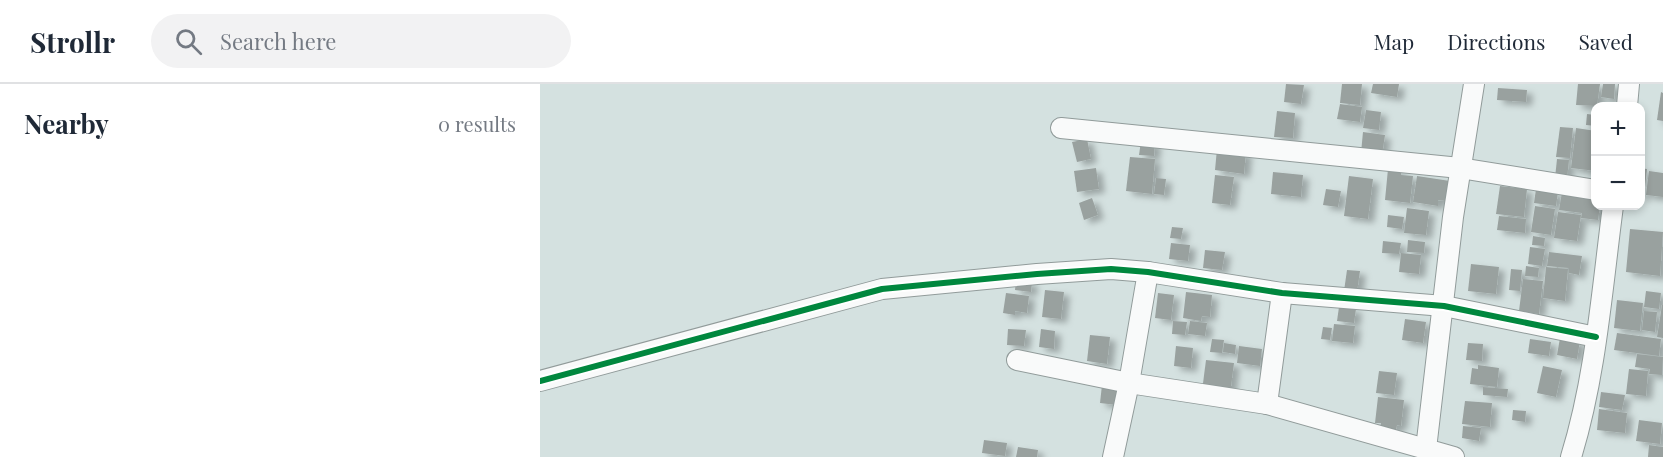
<!DOCTYPE html>
<meta charset="utf-8">
<style>
:root{--surface:#fff;--page:#f2f2f3;--text:#1f2937;--muted:#747a83;--line:#e0e1e3}
body{margin:0;font-family:"Playfair Display",serif;background:var(--page);color:var(--text)}
.controls{position:absolute;right:18px;top:18px;display:grid;overflow:hidden;border-radius:12px;box-shadow:0 3px 9px #0003}
.controls button{width:54px;height:54px;display:grid;place-items:center;padding:0;border:0;border-bottom:2px solid var(--line);background:var(--surface);color:var(--text);font:30px sans-serif}
.list{margin:0;padding:0;list-style:none}
h2{display:flex;justify-content:space-between;align-items:center;height:78px;margin:0;padding:0 24px;font-size:26px}
h2 small{font-size:20px;font-weight:400;color:var(--muted)}
.icon{flex:none;width:33px;height:33px;fill:none;stroke:currentColor;stroke-width:2;stroke-linecap:round;stroke-linejoin:round}
.map{position:relative;flex:none;width:1123px;height:373px;overflow:hidden}
header{display:flex;align-items:center;gap:36px;box-sizing:border-box;height:84px;padding:0 30px;background:var(--surface);border-bottom:2px solid var(--line)}
header strong{font-size:28px}
nav{display:flex;gap:33px;margin-inline-start:auto;font-size:21px}
.search{width:420px;height:54px;background:var(--page);display:flex;align-items:center;gap:15px;box-sizing:border-box;padding:0 21px;border-radius:33px;color:var(--muted);font-size:22px}
main{display:flex}
aside{flex:1;background:var(--surface)}
.map>svg:first-child{display:block}
.building{fill:#99a19f;filter:url(#shadow)}
.lines{fill:none;stroke-linecap:round;stroke-linejoin:round}
.minor-casing{stroke:#919b9a;stroke-width:22}
.minor{stroke:#f9fafa;stroke-width:20}
.cycleway-casing{stroke:#fff;stroke-width:10}
.cycleway{stroke:#00873e;stroke-width:6}
</style>
<header>
<strong>Strollr</strong>
<div class="search"><svg class="icon" aria-label="search" viewBox="0 0 24 24"><circle cx="10" cy="10" r="6"/><path d="M15 15l6 6"/></svg>Search here</div>
<nav><a>Map</a><a>Directions</a><a>Saved</a></nav>
</header>
<main>
<aside>
<h2>Nearby<small>0 results</small></h2>
<ul class="list">
</ul>
</aside>
<div class="map">
<svg width="1123" height="373" viewBox="0 0 1123 373">
<defs>
<filter id="shadow"><feDropShadow dx="6" dy="4" stdDeviation="3" flood-color="#0004"/></filter>
</defs>
<rect width="100%" height="100%" fill="#d4e1e0"/>
<g class="building">
<path d="M746,0l18,1 -3,19 -17,-2z"/>
<path d="M802,0h20l-2,21 -20,-2z"/>
<path d="M833,0h26l-2,13 -26,-4z"/>
<path d="M1038,0h22l-3,22 -21,-1z"/>
<path d="M1063,0h12l-1,15 -13,-2z"/>
<path d="M958,4l29,2 -1,12 -29,-2z"/>
<path d="M1121,8l2,1v28l-6,-1z"/>
<path d="M800,20l22,3 -2,15 -23,-3z"/>
<path d="M826,26l15,2 -2,18 -16,-2z"/>
<path d="M737,27l18,2 -2,25 -19,-1z"/>
<path d="M1047,30l9,1v11l-10,-1z"/>
<path d="M1020,43l13,1 -3,30 -14,-1z"/>
<path d="M1036,44l20,3v40l-25,-3z"/>
<path d="M823,48l22,3 -3,20 -21,-2z"/>
<path d="M547,55l4,20 -14,3 -5,-20z"/>
<path d="M601,57l14,1 -1,14 -15,-1z"/>
<path d="M677,65l29,3 -2,22 -29,-4z"/>
<path d="M590,73l25,2 -3,35 -26,-3z"/>
<path d="M1017,75l12,1 -2,19 -12,-1z"/>
<path d="M556,84l3,21 -22,3 -3,-21z"/>
<path d="M1100,84l7,1 -3,28h-4z"/>
<path d="M848,85l13,2v4l12,1 -3,27 -25,-3z"/>
<path d="M1109,87l14,2v24l-17,-2z"/>
<path d="M733,88l30,3 -2,22 -30,-3z"/>
<path d="M675,91l19,2 -4,28 -18,-2z"/>
<path d="M809,92l24,3 -5,40 -24,-3z"/>
<path d="M877,92l33,5 -3,20 -9,-1v6l-25,-4z"/>
<path d="M616,94l10,1 -2,16 -10,-1z"/>
<path d="M960,102l27,3 -3,28 -28,-3z"/>
<path d="M786,105l15,2 -3,16 -15,-2z"/>
<path d="M996,105l22,3 -2,14 -22,-3z"/>
<path d="M1022,108l34,5v9h4l-2,14 -17,-2 1,-5 -23,-3z"/>
<path d="M552,114l6,17 -14,5 -5,-17z"/>
<path d="M995,122l20,3 -4,26 -20,-3z"/>
<path d="M867,124l22,3 -3,24 -22,-2z"/>
<path d="M1018,128l23,3 -4,26 -23,-3z"/>
<path d="M848,131l16,2 -2,12 -15,-2z"/>
<path d="M959,132l27,3 -1,14 -28,-3z"/>
<path d="M632,143l11,1 -2,11 -11,-1z"/>
<path d="M1090,145l33,3 -3,44 -34,-4z"/>
<path d="M993,152l12,2 -1,8 -12,-1z"/>
<path d="M868,156l17,2 -1,11 -17,-1z"/>
<path d="M843,157l18,2 -2,11 -17,-1z"/>
<path d="M631,159l19,2 -2,16 -19,-2z"/>
<path d="M990,163l15,2 -3,17 -14,-2z"/>
<path d="M665,166l20,2 -3,18 -19,-2z"/>
<path d="M1009,168l33,4 -3,19 -10,-2v-5l-22,-2z"/>
<path d="M861,169l20,2 -2,19 -20,-2z"/>
<path d="M931,180l28,3 -3,27 -28,-3z"/>
<path d="M986,182l13,2 -1,9 -13,-1z"/>
<path d="M1006,183l22,2 -3,32 -22,-3z"/>
<path d="M971,185l11,1 -2,21 -11,-1z"/>
<path d="M807,186l13,1 -3,21 -13,-1z"/>
<path d="M983,195l20,2 -4,33 -20,-3z"/>
<path d="M476,196l16,2 -1,10 -16,-2z"/>
<path d="M505,206l19,2 -3,27 -19,-2z"/>
<path d="M1106,207l15,2 -2,16 -15,-2z"/>
<path d="M646,208l26,3 -2,22 -8,-1 -1,5 -18,-3z"/>
<path d="M466,209l23,3 -2,17 -12,-2v4l-12,-2z"/>
<path d="M618,209l16,2 -3,25 -16,-2z"/>
<path d="M1077,216l26,3 -3,28 -26,-3z"/>
<path d="M1122,221h1v33l-6,-1z"/>
<path d="M799,223l17,2 -2,14 -17,-2z"/>
<path d="M1104,227l13,1 -2,20 -13,-2z"/>
<path d="M865,235l21,3 -3,21 -21,-3z"/>
<path d="M633,237l14,1 -2,13 -13,-1z"/>
<path d="M650,237l17,2 -2,13 -17,-2z"/>
<path d="M794,240l21,2 -2,17 -21,-2z"/>
<path d="M783,243l9,1 -2,12 -9,-1z"/>
<path d="M468,245l18,1 -2,16 -17,-1z"/>
<path d="M501,245l14,2 -1,18 -15,-2z"/>
<path d="M1077,249l44,6 -2,17 -45,-6z"/>
<path d="M550,251l20,2 -3,27 -20,-3z"/>
<path d="M1020,254l20,3 -3,18 -20,-4z"/>
<path d="M672,255l12,1 -2,13 -12,-1z"/>
<path d="M990,255l21,3 -2,14 -21,-3z"/>
<path d="M684,259l12,2 -1,9 -12,-2z"/>
<path d="M928,259l15,1 -1,17 -16,-1z"/>
<path d="M636,262l17,2 -2,20 -17,-2z"/>
<path d="M699,262l23,3 -2,17 -23,-3z"/>
<path d="M1097,270l26,3 -1,18 -13,-1 1,-5 -15,-2z"/>
<path d="M666,276l28,3 -4,31 -28,-3z"/>
<path d="M938,281l21,3 -2,19 -27,-3 2,-16 6,1z"/>
<path d="M1003,282l19,4 -6,27 -19,-4z"/>
<path d="M1089,285l19,2 -2,25 -20,-2z"/>
<path d="M839,287l18,2 -3,22 -18,-2z"/>
<path d="M562,301l17,2 -2,18 -17,-2z"/>
<path d="M943,303l25,2 -1,8 -24,-2z"/>
<path d="M1061,308l24,3 -3,15 -23,-3z"/>
<path d="M838,313l26,3 -3,26 -4,-1 -1,5 -16,-2 1,-5h-6z"/>
<path d="M925,317l27,2 -2,24 -28,-3z"/>
<path d="M1059,325l28,4 -2,20 -28,-3z"/>
<path d="M973,326l13,1 -1,11 -13,-2z"/>
<path d="M1099,336l23,3 -2,21 -24,-3z"/>
<path d="M923,342l18,2 -2,13 -17,-3z"/>
<path d="M444,356l23,3 -2,13 -23,-3z"/>
<path d="M1109,361l14,2v10h-15z"/>
<path d="M478,363l20,3 -1,7h-21z"/>
</g>
<g class="lines">
<defs>
<g id="minor">
<path d="M1087,22l2,-22"/>
<path d="M521,44l399,40 136,22"/>
<path d="M477,276l112,23 138,21 159,45"/>
<path d="M0,297l342,-92 155,-15 74,-5 37,3 134,21 162,13 152,31"/>
<path d="M727,320l15,-111"/>
<path d="M573,373l16,-74 19,-111"/>
<path d="M914,373l-28,-8 27,-232 21,-133"/>
<path d="M1031,373c25,-81 31,-168 42,-251"/>
</g>
</defs>
<use href="#minor" class="minor-casing"/>
<use href="#minor" class="minor"/>
<defs>
<path id="cycleway" d="M0,297l342,-92 155,-15 74,-5 37,3 134,21 162,13 152,31"/>
</defs>
<use href="#cycleway" class="cycleway-casing"/>
<use href="#cycleway" class="cycleway"/>
</g>
</svg>
<div class="controls">
<button>+</button>
<button>−</button>
</div>
</div>
</main>
